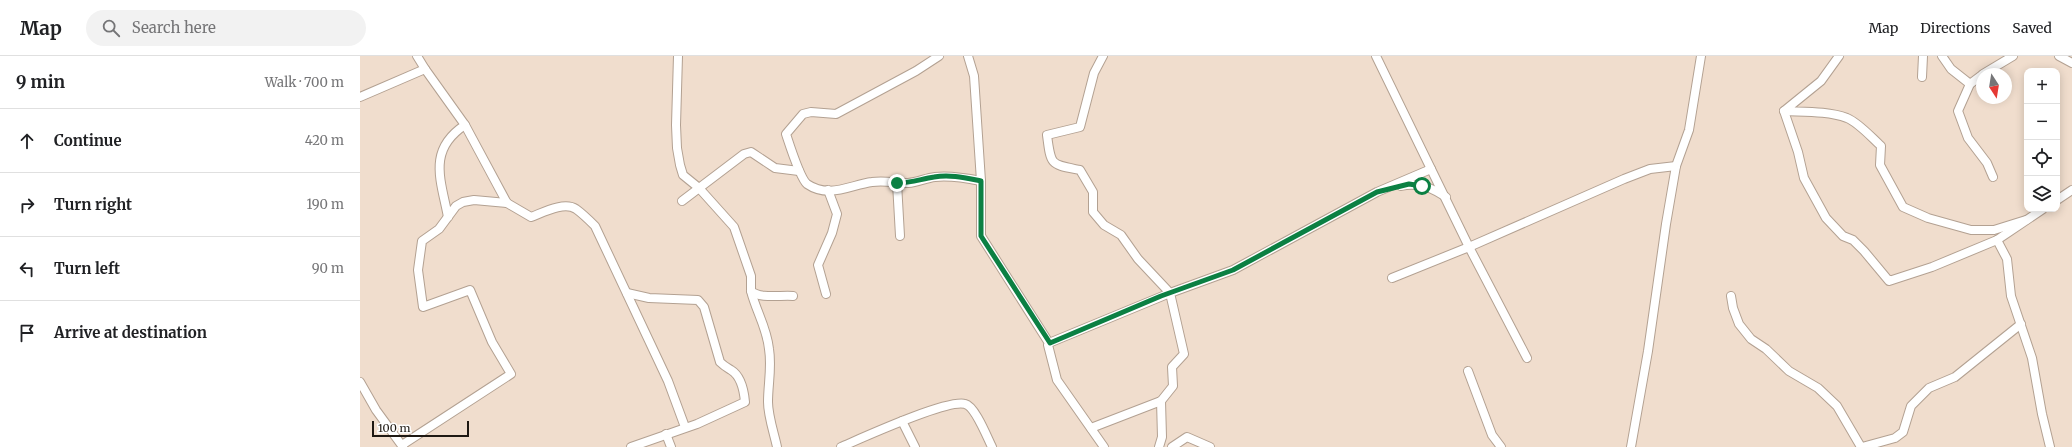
<!DOCTYPE html>
<meta charset="utf-8">
<style>
:root{--surface:#fff;--page:#f2f2f2;--text:#202124;--muted:#757577;--line:#e0e0e0}
body{margin:0;font-family:Merriweather,serif;background:var(--page);color:var(--text)}
.controls{position:absolute;right:12px;top:12px;display:grid;overflow:hidden;border-radius:8px;box-shadow:0 2px 10px #0003}
.controls button{width:36px;height:36px;display:grid;place-items:center;padding:0;border:0;border-bottom:1px solid var(--line);background:var(--surface);color:var(--text);font:20px sans-serif}
.compass{position:absolute;left:1616px;top:12px;width:36px;height:36px;border-radius:50%;background:var(--surface);box-shadow:0 2px 10px #0003;rotate:168deg}
.scale{position:absolute;left:12px;bottom:10px;width:97px;box-sizing:border-box;padding-left:4px;border:2px solid #1e1812;border-top:0;font-size:11px;line-height:14px;white-space:nowrap;color:#1e1812;-webkit-text-stroke:3px #fff;paint-order:stroke}
.stop{position:absolute;width:12px;height:12px;margin:-9px;border:3px solid #0b8043;border-radius:50%;background:#fff}
.stop.end{background:#0b8043;border-color:#fff;box-shadow:0 1px 4px #0008}
.list{margin:0;padding:0;list-style:none}
h2{display:flex;justify-content:space-between;align-items:center;height:52px;margin:0;padding:0 16px;font-size:17px}
h2 small{font-size:13px;font-weight:400;color:var(--muted)}
.list li{display:grid;grid-template-columns:26px 1fr auto;gap:12px;align-items:center;box-sizing:border-box;height:64px;padding:0 16px;border-top:1px solid var(--line)}
.list b{display:block;font-size:15px;white-space:nowrap}
.list em{font-size:13px;font-style:normal;color:var(--muted)}
.icon{flex:none;width:22px;height:22px;fill:none;stroke:currentColor;stroke-width:2;stroke-linecap:round;stroke-linejoin:round}
.map{position:relative;flex:none;width:1712px;height:391px;overflow:hidden}
header{display:flex;align-items:center;gap:24px;box-sizing:border-box;height:56px;padding:0 20px;background:var(--surface);border-bottom:1px solid var(--line)}
header strong{font-size:19px}
nav{display:flex;gap:22px;margin-inline-start:auto;font-size:14px}
.search{width:280px;height:36px;background:var(--page);display:flex;align-items:center;gap:10px;box-sizing:border-box;padding:0 14px;border-radius:22px;color:var(--muted);font-size:15px}
main{display:flex}
aside{flex:1;background:var(--surface)}
.map>svg:first-child{display:block}
.lines{fill:none;stroke-linecap:round;stroke-linejoin:round}
.minor-casing{stroke:#b3a192;stroke-width:10}
.minor{stroke:#fff;stroke-width:8}
.route{stroke:#0b8043;stroke-width:5}
</style>
<header>
<strong>Map</strong>
<div class="search"><svg class="icon" aria-label="search" viewBox="0 0 24 24"><circle cx="10" cy="10" r="6"/><path d="M15 15l6 6"/></svg>Search here</div>
<nav><a>Map</a><a>Directions</a><a>Saved</a></nav>
</header>
<main>
<aside>
<h2>9 min<small>Walk · 700 m</small></h2>
<ul class="list">
<li><svg class="icon" aria-label="ahead" viewBox="0 0 24 24"><path d="M12 20V5M6 11l6-6 6 6"/></svg><div><b>Continue</b></div><em>420 m</em></li>
<li><svg class="icon" aria-label="right" viewBox="0 0 24 24"><path d="M7 20v-9h11M14 6l5 5-5 5"/></svg><div><b>Turn right</b></div><em>190 m</em></li>
<li><svg class="icon" aria-label="left" viewBox="0 0 24 24"><path d="M17 20v-9H6M10 6l-5 5 5 5"/></svg><div><b>Turn left</b></div><em>90 m</em></li>
<li><svg class="icon" aria-label="arrive" viewBox="0 0 24 24"><path d="M6 21V4h12l-3 4 3 4H6"/></svg><div><b>Arrive at destination</b></div></li>
</ul>
</aside>
<div class="map">
<svg width="1712" height="391" viewBox="0 0 1712 391">
<rect width="100%" height="100%" fill="#f0ddcd"/>
<g class="lines">
<defs>
<g id="minor">
<path d="M318,0l-2,69 1,23 3,17 3,10 16,13 35,39 17,49v15c9,8 29,4 42,5"/>
<path d="M579,0l-23,15 -80,43 -25,-2 -8,2 -17,20c3,9 14,44 21,50 22,15 43,1 65,-2 12,-2 24,1 36,1 10,-1 18,-5 27,-6 15,-2 31,1 46,4"/>
<path d="M608,0l6,20 7,105v55l68,107 -1,2 9,35 47,67"/>
<path d="M1016,0l93,191 155,-68 26,-10 26,-3"/>
<path d="M1479,0l-18,25 -37,30c20,1 44,0 63,7 12,5 24,19 34,28l-1,19 23,42 25,11 43,12h23l32,-10"/>
<path d="M1582,0l9,13 19,15 -12,27 10,27 19,25 6,14"/>
<path d="M1699,0l13,7"/>
<path d="M65,13l40,56c-38,25 -24,55 -17,92"/>
<path d="M1623,18l30,-18"/>
<path d="M1562,21l1,-21"/>
<path d="M1610,28l12,-9"/>
<path d="M0,41l65,-28 -8,-13"/>
<path d="M1424,55l14,41 6,26 22,40 17,18 10,4 11,11 25,30 43,-14 65,-27 46,-31"/>
<path d="M105,69l42,78 24,14c11,-4 33,-16 45,-8 7,5 13,11 19,17l73,155 17,46"/>
<path d="M537,127l3,53"/>
<path d="M1041,130c16,-4 32,2 45,11"/>
<path d="M1697,144l15,-10"/>
<path d="M322,145l62,-47 7,-2 24,16 24,3"/>
<path d="M1637,184l10,19 4,37 21,62 10,56 8,33"/>
<path d="M1032,222l77,-31 58,111"/>
<path d="M391,235c5,20 16,37 18,58 3,18 -1,35 -1,53 0,14 6,31 9,45"/>
<path d="M267,237l22,5 49,2 6,7 16,55c4,4 6,5 11,8 10,6 13,21 14,32l-48,22 -66,23"/>
<path d="M466,238l-8,-29 14,-32 5,-19 -9,-24"/>
<path d="M1371,240l2,12 6,16 12,15 15,10 23,22 29,17 19,18 24,41"/>
<path d="M689,287l121,-50 -32,-34 -17,-24 -17,-10 -11,-13v-20l-13,-22c-30,-6 -29,-4 -33,-35l33,-8 14,-54 9,-17"/>
<path d="M1108,315l24,64 9,12"/>
<path d="M0,326l16,28 27,37"/>
<path d="M542,365l13,26"/>
<path d="M731,372l70,-27 12,-15 -1,-19 12,-13 -14,-61 63,-23 144,-78 54,-23"/>
<path d="M306,378l5,13"/>
<path d="M42,389l109,-71 -19,-32 -22,-52 -47,17 -5,-37 4,-29 17,-12 17,-23 7,-4 11,-2 33,3"/>
<path d="M481,391c21,-9 106,-48 124,-43 10,2 22,33 27,43"/>
<path d="M799,391l3,-10 -1,-36"/>
<path d="M812,391l15,-10 23,10"/>
<path d="M1271,391l17,-96 18,-127 10,-58 13,-36 12,-74"/>
<path d="M1502,391l33,-9 8,-6 8,-26 18,-18 26,-11 66,-53"/>
</g>
</defs>
<use href="#minor" class="minor-casing"/>
<use href="#minor" class="minor"/>
</g>
<g class="lines">
<path class="route" d="M537,127c14,0 24,-4 37,-6 16,-3 32,1 47,4v55l69,107 111,-47 72,-26 144,-78 32,-8 13,2"/>
</g>
</svg>
<div class="controls">
<button>+</button>
<button>−</button>
<button><svg class="icon" aria-label="locate" viewBox="0 0 24 24"><circle cx="12" cy="12" r="6"/><path d="M12 2v4M12 18v4M2 12h4M18 12h4"/></svg></button>
<button><svg class="icon" aria-label="layers" viewBox="0 0 24 24"><path d="M12 4l9 5-9 5-9-5zM3 14l9 5 9-5"/></svg></button>
</div>
<svg class="compass" viewBox="-18 -18 36 36"><path d="M0-13l5 13h-10z" fill="#e53935"/><path d="M0 13l5-13h-10z" fill="#757577"/></svg>
<div class="scale">100 m</div>
<div class="stop" style="left:1062px;top:130px"></div>
<div class="stop end" style="left:537px;top:127px"></div>
</div>
</main>
